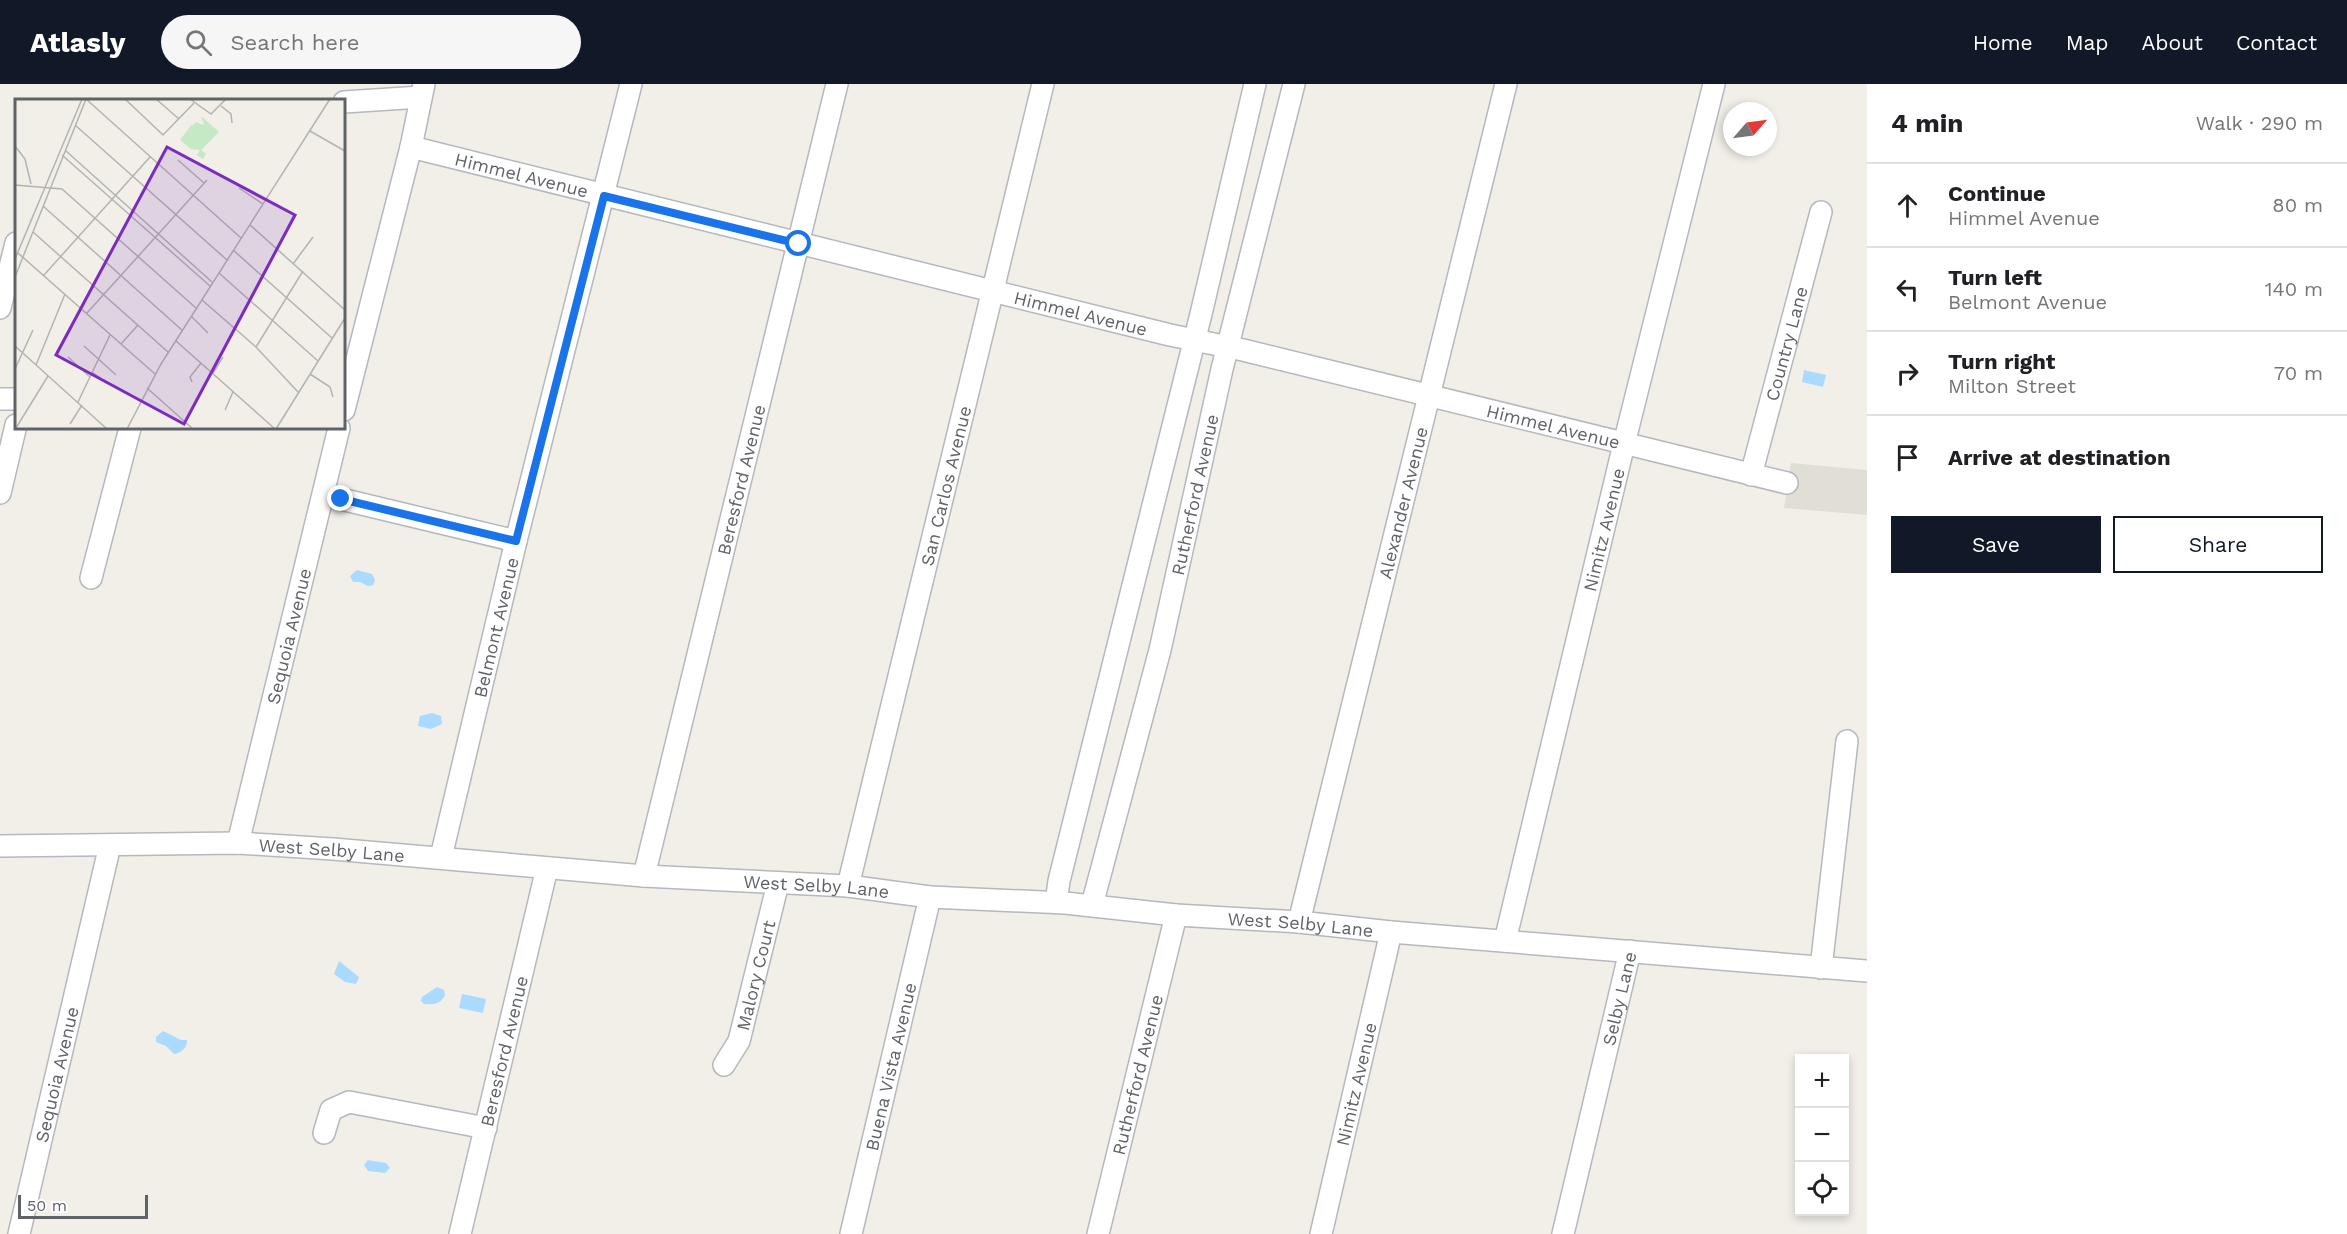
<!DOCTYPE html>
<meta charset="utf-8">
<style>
:root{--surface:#fff;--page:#f6f6f6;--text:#202124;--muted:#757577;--line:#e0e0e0;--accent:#111827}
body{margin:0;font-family:"Work Sans",sans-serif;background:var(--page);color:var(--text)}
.controls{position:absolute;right:18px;bottom:18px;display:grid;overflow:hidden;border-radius:0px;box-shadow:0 3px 9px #0003}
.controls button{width:54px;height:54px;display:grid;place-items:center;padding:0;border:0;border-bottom:2px solid var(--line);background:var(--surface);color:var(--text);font:30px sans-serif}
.compass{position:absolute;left:1723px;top:18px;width:54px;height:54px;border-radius:50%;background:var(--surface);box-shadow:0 3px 9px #0003;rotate:62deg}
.scale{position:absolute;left:18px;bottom:15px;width:130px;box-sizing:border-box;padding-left:6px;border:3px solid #5f6368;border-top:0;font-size:16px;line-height:21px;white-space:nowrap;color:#5f6368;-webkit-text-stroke:4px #fff;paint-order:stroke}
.stop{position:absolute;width:18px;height:18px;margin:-14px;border:4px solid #1a73e8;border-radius:50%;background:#fff}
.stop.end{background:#1a73e8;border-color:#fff;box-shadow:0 2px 6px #0008}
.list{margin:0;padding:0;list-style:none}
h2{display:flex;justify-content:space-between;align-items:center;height:78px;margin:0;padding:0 24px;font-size:26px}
h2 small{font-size:20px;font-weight:400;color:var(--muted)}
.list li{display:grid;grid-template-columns:39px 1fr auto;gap:18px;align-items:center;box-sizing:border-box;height:84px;padding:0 24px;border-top:2px solid var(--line)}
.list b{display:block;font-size:22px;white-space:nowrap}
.list p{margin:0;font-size:20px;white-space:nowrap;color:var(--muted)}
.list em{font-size:20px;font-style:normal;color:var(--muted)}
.actions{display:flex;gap:12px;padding:18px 24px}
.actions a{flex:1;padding:14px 0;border:2px solid var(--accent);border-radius:0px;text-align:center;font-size:21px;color:var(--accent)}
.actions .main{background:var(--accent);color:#fff}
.icon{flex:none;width:33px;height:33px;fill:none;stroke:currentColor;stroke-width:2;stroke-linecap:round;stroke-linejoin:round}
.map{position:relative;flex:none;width:1867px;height:1150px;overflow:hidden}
header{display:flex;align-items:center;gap:36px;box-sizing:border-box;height:84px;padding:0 30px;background:var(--accent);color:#fff}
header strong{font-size:28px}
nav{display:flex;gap:33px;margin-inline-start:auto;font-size:21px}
.search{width:420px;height:54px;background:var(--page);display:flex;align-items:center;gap:15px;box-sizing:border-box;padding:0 21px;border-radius:33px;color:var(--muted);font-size:22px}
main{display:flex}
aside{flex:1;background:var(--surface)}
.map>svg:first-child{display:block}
.education{fill:#e1ded6}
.water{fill:#aadaff}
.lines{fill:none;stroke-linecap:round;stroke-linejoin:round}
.minor-casing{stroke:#b5b8bc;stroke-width:24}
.minor{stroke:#fff;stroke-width:21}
.route{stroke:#1a73e8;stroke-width:8}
.labels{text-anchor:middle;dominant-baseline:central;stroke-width:6;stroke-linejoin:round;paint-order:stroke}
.street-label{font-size:18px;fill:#5f6368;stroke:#fff}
.inset-road{fill:none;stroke:#b3b3b1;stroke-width:1.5}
.view{fill:#7b2cbf;fill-opacity:0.15;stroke:#7b2cbf;stroke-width:3}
.inset-edge{fill:none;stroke:#5f6368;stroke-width:3}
</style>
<header>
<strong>Atlasly</strong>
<div class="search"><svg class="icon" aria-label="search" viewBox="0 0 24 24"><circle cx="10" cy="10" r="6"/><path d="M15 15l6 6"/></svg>Search here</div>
<nav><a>Home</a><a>Map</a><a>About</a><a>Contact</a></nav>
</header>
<main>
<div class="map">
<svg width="1867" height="1150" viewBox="0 0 1867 1150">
<rect width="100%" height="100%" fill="#f1efe8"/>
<path class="education" d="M1791,379l76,7v45l-83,-7z"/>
<g class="water">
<path d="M1804,286l22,5 -3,12 -21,-5z"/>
<path d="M357,486l15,4 3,6 -2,5 -5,1 -8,-4h-7l-3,-6z"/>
<path d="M432,629l9,3 1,8 -11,5 -13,-3 2,-10z"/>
<path d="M339,877l20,16 -3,7 -11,-2 -11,-8z"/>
<path d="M437,903l7,3 1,5c-4,9 -12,10 -21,9l-3,-3 1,-4z"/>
<path d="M462,910l24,5 -3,14 -24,-5z"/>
<path d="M163,947l18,9h6c1,7 -6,13 -13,14l-8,-8 -10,-4v-5z"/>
<path d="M368,1076l18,3 4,5 -5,5 -17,-2 -4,-6z"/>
</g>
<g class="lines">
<defs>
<g id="minor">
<path d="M344,18l77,-5"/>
<path id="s1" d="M411,63l759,188 73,15 544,133"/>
<path d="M0,224l16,-65"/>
<path d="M0,315h16"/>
<path d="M344,326l67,-263 13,-63"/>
<path id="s2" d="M1751,391l70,-263"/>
<path d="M0,409l16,-68"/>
<path d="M324,411l192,46"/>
<path d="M91,494l39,-150"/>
<path id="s3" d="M238,759l101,-415"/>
<path id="s4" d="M0,762l238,-3 95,6 311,27 204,10 82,11 135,6 111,12 123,7 92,10 476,39"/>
<path id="s5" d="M441,773l75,-316 115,-457"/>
<path id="s6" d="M644,792l193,-792"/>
<path id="s7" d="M848,802l195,-802"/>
<path d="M1056,818l3,-21 142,-567 54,-230"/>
<path id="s8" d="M1092,821l68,-255 62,-281 72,-285"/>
<path id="s9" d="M1299,838l207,-838"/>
<path id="s10" d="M1505,857l119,-497 90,-360"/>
<path d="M1821,884l26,-227"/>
<path id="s11" d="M724,981l15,-24 39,-158"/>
<path d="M324,1049l7,-23 18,-8 137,26"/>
<path id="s12" d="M19,1150l91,-389"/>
<path id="s13" d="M460,1150l87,-366"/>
<path id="s14" d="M851,1150l79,-337"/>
<path id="s15" d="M1098,1150l78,-319"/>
<path id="s16" d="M1321,1150l70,-302"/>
<path id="s17" d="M1563,1150l67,-283"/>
</g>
</defs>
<use href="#minor" class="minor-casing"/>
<use href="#minor" class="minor"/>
</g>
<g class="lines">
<path class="route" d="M341,415l175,42 88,-345 195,48"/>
</g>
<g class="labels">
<g class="street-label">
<text stroke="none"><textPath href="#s1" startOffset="114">Himmel Avenue</textPath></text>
<text stroke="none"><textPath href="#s1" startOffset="690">Himmel Avenue</textPath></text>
<text stroke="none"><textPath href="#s2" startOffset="136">Country Lane</textPath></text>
<text stroke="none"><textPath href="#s1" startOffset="1176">Himmel Avenue</textPath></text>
<text stroke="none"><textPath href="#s6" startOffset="408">Beresford Avenue</textPath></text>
<text stroke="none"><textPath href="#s7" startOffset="412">San Carlos Avenue</textPath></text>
<text stroke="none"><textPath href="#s8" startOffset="423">Rutherford Avenue</textPath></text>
<text stroke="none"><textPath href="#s9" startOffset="432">Alexander Avenue</textPath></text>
<text stroke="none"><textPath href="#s10" startOffset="423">Nimitz Avenue</textPath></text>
<text stroke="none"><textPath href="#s5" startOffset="236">Belmont Avenue</textPath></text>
<text stroke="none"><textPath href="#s3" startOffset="213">Sequoia Avenue</textPath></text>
<text stroke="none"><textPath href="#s4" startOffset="332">West Selby Lane</textPath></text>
<text stroke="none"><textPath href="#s4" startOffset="818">West Selby Lane</textPath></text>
<text stroke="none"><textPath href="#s4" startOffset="1304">West Selby Lane</textPath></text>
<text stroke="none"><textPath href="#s11" startOffset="96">Malory Court</textPath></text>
<text stroke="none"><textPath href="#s17" startOffset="242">Selby Lane</textPath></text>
<text stroke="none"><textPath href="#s13" startOffset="188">Beresford Avenue</textPath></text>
<text stroke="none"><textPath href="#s14" startOffset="172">Buena Vista Avenue</textPath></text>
<text stroke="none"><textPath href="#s12" startOffset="164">Sequoia Avenue</textPath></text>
<text stroke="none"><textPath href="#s15" startOffset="164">Rutherford Avenue</textPath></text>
<text stroke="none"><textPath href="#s16" startOffset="154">Nimitz Avenue</textPath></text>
</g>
</g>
<g transform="translate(15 15)">
<rect width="330" height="330" fill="#f1efe8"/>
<path d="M186,17l18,16 -18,18 5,4 -3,5 -6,-4 3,-5 -9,-1 -11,-9 13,-17 -2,4 5,-5 8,3z" fill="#c5e8c5"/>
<path class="inset-road" d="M71,0l155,139M110,0l38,36 31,-32M141,0l23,20M175,0l21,15 15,-15M206,7l10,8 1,9M60,26l152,135M295,32l35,20M0,47l10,13 6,25M51,52l146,131M47,56l148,131M163,61l26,23M0,86l47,4 134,119M224,89l24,16M28,107l140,125M235,126l95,85M18,133l135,120M218,151l99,88M3,154l137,121M0,160l67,-160M278,165l20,-27M204,174l99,88M29,176l106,-118M0,178l71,-178M187,201l54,47 42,45M72,214l120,-133M176,217l17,17M161,242l99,88M106,245l17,-19M0,247l92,83M69,247l32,29M241,248l47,-76M53,258l22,20M21,266l29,-71M0,270l18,-39M77,273l16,12M198,274l10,-16M295,275l20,13 3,10M177,283l-2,-5 11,-14M132,289l46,41M63,303l32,-67M210,311l8,-18M55,325l12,-19M1,329l32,-52M112,330l34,-65 169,-265M261,330l69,-111"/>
<path class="view" d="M152,48l128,68 -111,209 -128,-69z"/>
<rect width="330" height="330" class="inset-edge"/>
</g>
</svg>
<div class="controls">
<button>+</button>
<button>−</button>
<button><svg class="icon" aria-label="locate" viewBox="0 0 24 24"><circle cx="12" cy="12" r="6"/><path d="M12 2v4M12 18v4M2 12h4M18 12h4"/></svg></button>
</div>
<svg class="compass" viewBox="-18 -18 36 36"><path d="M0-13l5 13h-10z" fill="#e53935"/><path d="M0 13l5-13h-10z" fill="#757577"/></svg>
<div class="scale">50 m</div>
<div class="stop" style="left:799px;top:160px"></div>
<div class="stop end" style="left:341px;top:415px"></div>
</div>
<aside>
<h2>4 min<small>Walk · 290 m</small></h2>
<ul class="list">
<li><svg class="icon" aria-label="ahead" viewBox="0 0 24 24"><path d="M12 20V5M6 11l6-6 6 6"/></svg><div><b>Continue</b><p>Himmel Avenue</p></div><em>80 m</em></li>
<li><svg class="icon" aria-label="left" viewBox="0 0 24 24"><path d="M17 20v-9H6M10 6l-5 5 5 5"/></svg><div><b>Turn left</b><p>Belmont Avenue</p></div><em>140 m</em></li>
<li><svg class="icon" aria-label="right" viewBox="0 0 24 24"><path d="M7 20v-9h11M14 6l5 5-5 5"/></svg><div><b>Turn right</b><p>Milton Street</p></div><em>70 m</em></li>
<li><svg class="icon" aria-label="arrive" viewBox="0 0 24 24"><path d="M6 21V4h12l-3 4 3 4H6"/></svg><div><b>Arrive at destination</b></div></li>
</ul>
<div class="actions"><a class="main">Save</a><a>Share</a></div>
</aside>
</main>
